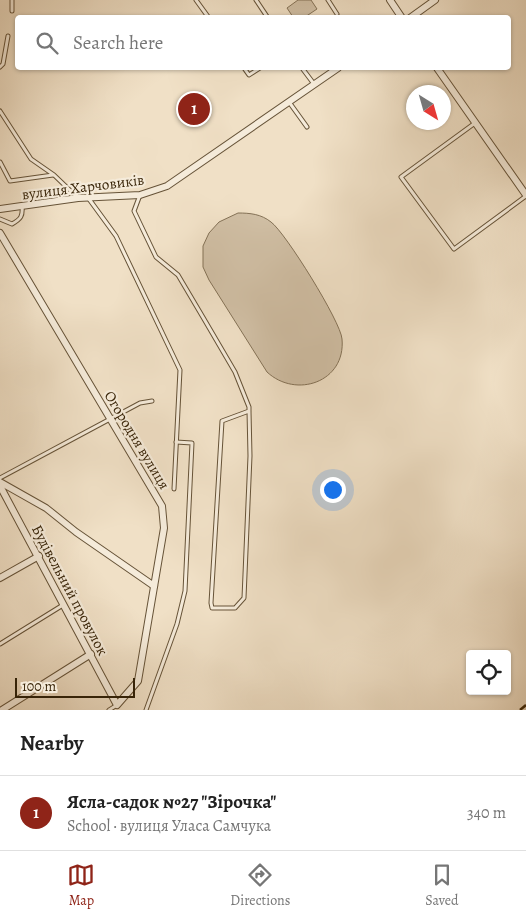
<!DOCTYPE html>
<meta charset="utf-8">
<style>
:root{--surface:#fff;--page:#f6f6f6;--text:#222;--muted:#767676;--line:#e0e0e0;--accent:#8f2418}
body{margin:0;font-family:Alegreya,serif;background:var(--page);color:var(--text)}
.controls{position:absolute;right:15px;bottom:15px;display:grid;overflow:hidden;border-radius:5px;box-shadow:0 1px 4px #0004}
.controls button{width:45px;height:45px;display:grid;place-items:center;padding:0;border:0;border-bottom:1px solid var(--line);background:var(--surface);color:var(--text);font:25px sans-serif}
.compass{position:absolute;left:406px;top:85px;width:45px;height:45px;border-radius:50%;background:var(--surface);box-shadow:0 1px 4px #0004;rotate:143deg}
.scale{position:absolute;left:15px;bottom:12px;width:120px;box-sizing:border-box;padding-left:5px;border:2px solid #382408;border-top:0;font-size:14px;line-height:18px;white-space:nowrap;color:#382408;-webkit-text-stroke:4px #f5ebda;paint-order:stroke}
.you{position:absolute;left:332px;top:489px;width:18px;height:18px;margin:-12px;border:4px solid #fff;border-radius:50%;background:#1a73e8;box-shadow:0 0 0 8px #1a73e833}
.badge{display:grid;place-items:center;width:32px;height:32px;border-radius:50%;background:var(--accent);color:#fff;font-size:16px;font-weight:700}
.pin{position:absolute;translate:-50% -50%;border:2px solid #fff;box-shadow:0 1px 5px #0006}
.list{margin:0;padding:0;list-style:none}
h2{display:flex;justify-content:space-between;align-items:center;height:65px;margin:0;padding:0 20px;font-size:21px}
h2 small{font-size:16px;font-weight:400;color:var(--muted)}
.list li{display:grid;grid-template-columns:32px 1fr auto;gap:15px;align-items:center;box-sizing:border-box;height:75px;padding:0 20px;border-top:1px solid var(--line)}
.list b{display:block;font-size:19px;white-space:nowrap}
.list p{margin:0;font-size:16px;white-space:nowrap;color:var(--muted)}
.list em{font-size:16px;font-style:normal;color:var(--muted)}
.icon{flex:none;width:28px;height:28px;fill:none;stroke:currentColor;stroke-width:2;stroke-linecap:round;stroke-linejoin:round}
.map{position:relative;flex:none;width:526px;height:710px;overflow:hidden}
.search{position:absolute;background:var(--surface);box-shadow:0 1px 4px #0004;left:15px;right:15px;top:15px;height:55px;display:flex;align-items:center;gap:12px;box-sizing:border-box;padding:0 18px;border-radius:5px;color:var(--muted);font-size:19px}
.sheet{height:140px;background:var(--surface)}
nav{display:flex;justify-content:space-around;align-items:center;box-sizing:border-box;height:70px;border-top:1px solid var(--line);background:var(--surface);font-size:14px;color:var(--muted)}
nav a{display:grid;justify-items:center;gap:2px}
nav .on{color:var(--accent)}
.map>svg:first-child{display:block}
.green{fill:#d1c0a6;stroke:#847257}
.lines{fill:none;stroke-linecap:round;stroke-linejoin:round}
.service-casing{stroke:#665338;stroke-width:5}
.minor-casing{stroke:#665338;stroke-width:8}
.service{stroke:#f5ebda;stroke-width:3}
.minor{stroke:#f5ebda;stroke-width:6}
.rail{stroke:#382408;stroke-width:2.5;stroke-dasharray:9 9;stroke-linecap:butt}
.labels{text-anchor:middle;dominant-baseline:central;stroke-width:4.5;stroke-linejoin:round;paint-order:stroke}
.street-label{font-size:15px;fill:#382408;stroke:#f5ebda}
</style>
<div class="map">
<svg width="526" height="710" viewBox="0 0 526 710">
<rect width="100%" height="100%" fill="#f0e0c6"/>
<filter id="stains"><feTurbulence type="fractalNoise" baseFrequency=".004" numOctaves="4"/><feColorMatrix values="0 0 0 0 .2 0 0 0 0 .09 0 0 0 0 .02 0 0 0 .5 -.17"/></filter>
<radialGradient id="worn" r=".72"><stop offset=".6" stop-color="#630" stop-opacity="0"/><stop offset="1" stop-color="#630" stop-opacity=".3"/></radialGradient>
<g class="green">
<path d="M298,0h13l6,9 -12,8h-12l-6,-9z"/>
<path d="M238,213c12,0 23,1 33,9 14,10 70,100 71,117 4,43 -46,60 -75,33l-58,-92 -6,-13v-21l6,-13 10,-11z"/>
</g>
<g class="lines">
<defs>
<g id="service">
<path d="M12,0v11"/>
<path d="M196,0l13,18"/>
<path d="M256,0l12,18"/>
<path d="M328,0l9,14"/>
<path d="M0,67l3,-3 5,-28"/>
<path d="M244,68l5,7 11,-7"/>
<path d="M302,68l12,16"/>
<path d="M289,102l18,25"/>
<path d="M0,111l31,48 23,16 24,23"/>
<path d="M475,123l-74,54 53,72 72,-53"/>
<path d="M0,162l10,19 43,-6"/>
<path d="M140,195l-6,16 22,46 22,18 26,44 31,53 14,35v4l1,45 -6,142 -9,10h-23l-1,-5 11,-182 27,-10"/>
<path d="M89,199l27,37 64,134 -6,119"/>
<path d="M0,219l12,5c9,-5 11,-8 10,-18"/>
<path d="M0,478l140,-75 12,-2"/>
<path d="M0,644l63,-39"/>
<path d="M109,710l8,-5"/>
<path d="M146,710l31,-86 8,-33 7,-148 -16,-1"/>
</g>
<g id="minor">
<path d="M390,0l12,18"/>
<path d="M410,18l25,-18"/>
<path d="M437,68l89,127"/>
<path d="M0,209l78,-11 62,-3 27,-9 171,-118"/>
<path d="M0,233l162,273 2,22 -26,153 -21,24 -117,-219"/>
<path d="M0,482l46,26 30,24 78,54"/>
<path d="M0,578l39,-22"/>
<path d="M2,710l89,-56"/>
</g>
</defs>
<use href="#service" class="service-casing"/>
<use href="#minor" class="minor-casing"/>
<use href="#service" class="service"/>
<use href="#minor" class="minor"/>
<path class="rail" d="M520,710l6,-5"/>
</g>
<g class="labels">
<g class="street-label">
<text transform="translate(83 187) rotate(-7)">вулиця Харчовиків</text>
<text transform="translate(137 440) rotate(59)">Огородня вулиця</text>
<text transform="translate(70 590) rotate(62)">Будівельний провулок</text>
</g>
</g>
<rect width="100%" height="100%" filter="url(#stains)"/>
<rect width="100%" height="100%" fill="url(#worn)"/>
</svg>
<div class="controls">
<button><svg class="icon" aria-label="locate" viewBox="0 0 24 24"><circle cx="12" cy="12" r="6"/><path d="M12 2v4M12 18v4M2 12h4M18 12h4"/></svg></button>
</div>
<svg class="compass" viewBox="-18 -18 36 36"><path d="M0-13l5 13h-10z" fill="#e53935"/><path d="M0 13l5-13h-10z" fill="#767676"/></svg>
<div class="scale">100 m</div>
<div class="you"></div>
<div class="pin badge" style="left:194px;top:109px">1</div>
<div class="search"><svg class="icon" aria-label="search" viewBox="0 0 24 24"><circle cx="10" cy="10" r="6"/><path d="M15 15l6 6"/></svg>Search here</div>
</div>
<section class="sheet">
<h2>Nearby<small></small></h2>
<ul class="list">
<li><span class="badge">1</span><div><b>Ясла-садок №27 &quot;Зірочка&quot;</b><p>School · вулиця Уласа Самчука</p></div><em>340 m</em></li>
</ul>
</section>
<nav>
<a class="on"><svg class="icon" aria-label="map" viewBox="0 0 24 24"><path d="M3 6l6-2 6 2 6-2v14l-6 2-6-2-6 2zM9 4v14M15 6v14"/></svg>Map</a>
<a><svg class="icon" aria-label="directions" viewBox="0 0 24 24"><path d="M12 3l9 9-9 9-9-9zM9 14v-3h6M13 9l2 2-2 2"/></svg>Directions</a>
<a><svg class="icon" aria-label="saved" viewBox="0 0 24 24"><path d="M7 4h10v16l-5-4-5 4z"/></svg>Saved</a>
</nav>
